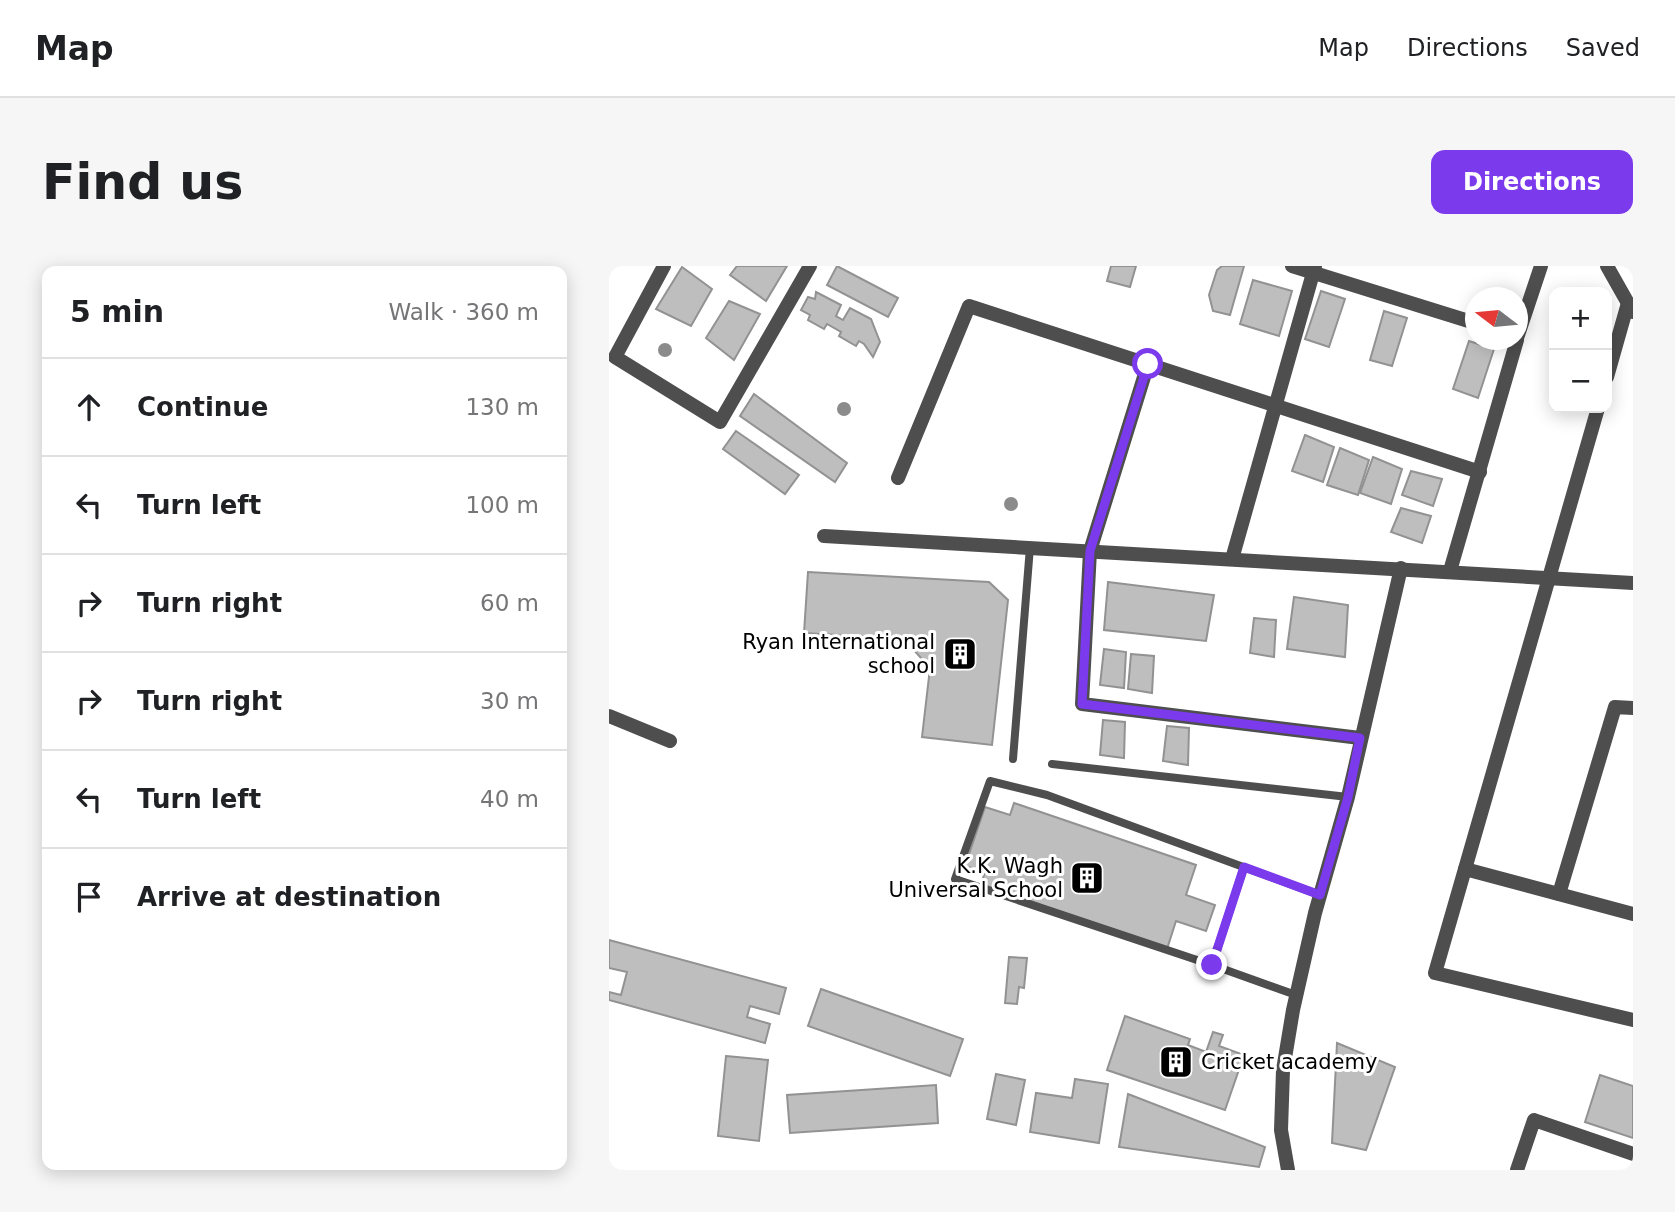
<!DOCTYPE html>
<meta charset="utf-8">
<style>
:root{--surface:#fff;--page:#f6f6f6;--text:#202124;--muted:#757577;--line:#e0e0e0;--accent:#7c3aed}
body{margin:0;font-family:"DejaVu Sans",sans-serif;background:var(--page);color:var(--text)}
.controls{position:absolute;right:21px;top:21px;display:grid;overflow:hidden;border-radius:14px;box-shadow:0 4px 18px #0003}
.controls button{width:63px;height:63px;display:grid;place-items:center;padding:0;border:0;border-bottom:2px solid var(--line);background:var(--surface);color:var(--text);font:35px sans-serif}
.compass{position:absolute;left:856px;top:21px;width:63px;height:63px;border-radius:50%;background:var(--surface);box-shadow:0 4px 18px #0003;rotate:286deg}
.stop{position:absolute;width:21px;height:21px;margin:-16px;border:5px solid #7c3aed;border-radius:50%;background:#fff}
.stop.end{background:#7c3aed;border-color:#fff;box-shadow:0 2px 7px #0008}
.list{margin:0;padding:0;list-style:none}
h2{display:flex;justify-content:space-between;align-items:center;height:91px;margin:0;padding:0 28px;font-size:30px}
h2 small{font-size:23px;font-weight:400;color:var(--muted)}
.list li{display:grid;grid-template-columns:46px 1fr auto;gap:21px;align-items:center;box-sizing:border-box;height:98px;padding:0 28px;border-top:2px solid var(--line)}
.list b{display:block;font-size:26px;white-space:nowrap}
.list em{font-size:23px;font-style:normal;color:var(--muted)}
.icon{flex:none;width:38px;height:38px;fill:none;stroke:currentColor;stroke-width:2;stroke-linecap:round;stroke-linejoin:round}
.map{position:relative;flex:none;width:1024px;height:904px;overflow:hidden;border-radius:14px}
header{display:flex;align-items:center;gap:42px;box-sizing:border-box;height:98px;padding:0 35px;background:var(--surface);border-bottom:2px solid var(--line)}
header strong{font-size:33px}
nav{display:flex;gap:38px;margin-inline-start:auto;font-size:24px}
.intro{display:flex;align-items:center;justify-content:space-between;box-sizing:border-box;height:168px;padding:0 42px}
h1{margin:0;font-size:49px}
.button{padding:18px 32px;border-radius:14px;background:var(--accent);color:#fff;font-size:24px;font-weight:700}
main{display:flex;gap:42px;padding:0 42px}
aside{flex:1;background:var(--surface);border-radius:14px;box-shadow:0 4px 18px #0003}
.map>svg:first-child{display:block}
.building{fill:#bebebe;stroke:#929292;stroke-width:2}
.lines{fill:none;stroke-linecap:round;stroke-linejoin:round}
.service{stroke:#4e4e4e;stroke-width:8}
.minor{stroke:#4e4e4e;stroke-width:14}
.tertiary{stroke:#4e4e4e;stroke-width:14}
.tree{fill:#8b8b8b}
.route{stroke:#7c3aed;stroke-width:9}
.labels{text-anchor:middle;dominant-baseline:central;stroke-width:6;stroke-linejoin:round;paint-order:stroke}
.poi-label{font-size:21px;fill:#000;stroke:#fff;text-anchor:end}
</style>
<header>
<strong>Map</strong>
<nav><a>Map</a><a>Directions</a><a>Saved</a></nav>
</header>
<div class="intro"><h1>Find us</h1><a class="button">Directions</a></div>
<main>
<aside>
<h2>5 min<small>Walk · 360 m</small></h2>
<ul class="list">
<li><svg class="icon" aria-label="ahead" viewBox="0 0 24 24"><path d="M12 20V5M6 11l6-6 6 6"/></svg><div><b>Continue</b></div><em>130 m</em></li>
<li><svg class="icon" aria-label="left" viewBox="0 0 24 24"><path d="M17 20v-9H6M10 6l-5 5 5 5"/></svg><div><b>Turn left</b></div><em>100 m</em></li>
<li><svg class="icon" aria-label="right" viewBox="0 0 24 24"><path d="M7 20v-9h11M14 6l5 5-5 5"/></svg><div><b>Turn right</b></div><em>60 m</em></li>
<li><svg class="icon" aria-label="right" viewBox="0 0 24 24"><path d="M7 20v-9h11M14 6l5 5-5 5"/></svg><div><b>Turn right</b></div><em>30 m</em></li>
<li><svg class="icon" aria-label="left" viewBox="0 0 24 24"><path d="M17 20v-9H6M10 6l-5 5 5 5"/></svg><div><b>Turn left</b></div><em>40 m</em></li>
<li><svg class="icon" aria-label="arrive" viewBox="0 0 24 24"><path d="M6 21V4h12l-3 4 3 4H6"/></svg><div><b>Arrive at destination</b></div></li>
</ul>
</aside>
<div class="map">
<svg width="1024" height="904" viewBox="0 0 1024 904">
<rect width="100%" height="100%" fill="#fff"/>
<g class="building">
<path d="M128,0h50l-21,35 -36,-26z"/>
<path d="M228,0l61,32 -10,19 -61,-32z"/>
<path d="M502,0h25l-6,21 -23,-6z"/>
<path d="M613,0h22l-14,49 -17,-4 -4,-16 8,-25z"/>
<path d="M73,1l30,22 -21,37 -35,-17z"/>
<path d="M644,14l39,11 -13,45 -39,-12z"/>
<path d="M712,25l24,8 -16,48 -24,-8z"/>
<path d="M207,26l25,13 -5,11 7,4 7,-12 21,11 9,23 -7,15 -9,-13 -5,-3 -3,5 -17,-10 2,-4 -14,-8 -3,5 -16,-9 2,-5 -9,-5 7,-13 7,2z"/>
<path d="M120,35l31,13 -26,46 -28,-22z"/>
<path d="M775,45l23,7 -15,48 -22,-6z"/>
<path d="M860,75l25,8 -16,49 -25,-9z"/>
<path d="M145,128l93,69 -12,19 -95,-66z"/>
<path d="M127,165l63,44 -14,19 -62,-45z"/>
<path d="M696,169l29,12 -11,35 -31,-11z"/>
<path d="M731,182l29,12 -11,35 -31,-10z"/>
<path d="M764,191l29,12 -11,35 -31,-11z"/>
<path d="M802,205l31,8 -9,27 -31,-11z"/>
<path d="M792,242l30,8 -9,27 -31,-11z"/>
<path d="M199,306l181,10 19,18 -16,145 -70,-8 8,-69 -26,-29 -100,-6z"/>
<path d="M499,316l106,13 -8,46 -102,-11z"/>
<path d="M685,331l54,8 -3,52 -58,-8z"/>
<path d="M645,352l22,2 -2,37 -24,-4z"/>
<path d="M495,383l22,3 -2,36 -24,-3z"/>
<path d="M522,388l23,2 -2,37 -24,-4z"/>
<path d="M494,454l22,2 -1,36 -24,-3z"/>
<path d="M558,460l22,2 -1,37 -25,-4z"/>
<path d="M405,537l182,62 -10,30 29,10 -9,26 -30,-10 -9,28 -186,-65 4,-12 -20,-6 20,-59 25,8z"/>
<path d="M0,674l177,48 -7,26 -29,-8 -3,11 23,7 -5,19 -156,-43v-8l12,3 6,-23 -18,-4z"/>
<path d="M400,691l18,1 -3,30 -5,-1 -2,17 -12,-1z"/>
<path d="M212,723l142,50 -13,37 -142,-50z"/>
<path d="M516,750l65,23 -2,6 18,7 7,-20 10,3 -4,11 25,9 -19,55 -118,-40z"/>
<path d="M728,777l58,24 -29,83 -34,-7z"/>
<path d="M117,790l42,4 -9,81 -41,-5z"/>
<path d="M387,808l29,6 -9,45 -29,-6z"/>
<path d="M991,809l33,11v52l-48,-16z"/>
<path d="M466,813l33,5 -9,59 -69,-11 6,-39 36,5z"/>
<path d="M327,819l2,38 -148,10 -3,-38z"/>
<path d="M519,828l137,53 -6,20 -140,-20z"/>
</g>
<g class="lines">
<g class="service">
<path d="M404,493l17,-212"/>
<path d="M443,498l296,33"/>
<path d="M603,699l32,-98"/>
<path d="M687,729l-84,-30 -257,-86 35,-98 57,14 273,100"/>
</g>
<g class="minor">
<path d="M55,0l-49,91 105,65 90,-156"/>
<path d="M683,0l183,57"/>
<path d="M908,72l24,-72"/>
<path d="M539,98l-58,187 -8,153 278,34"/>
<path d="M998,111l21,-74"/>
<path d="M989,142l-163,565 198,47"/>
<path d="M289,212l71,-172 511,166"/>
<path d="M215,270l809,47"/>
<path d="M623,293l83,-293"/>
<path d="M841,305l67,-231"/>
<path d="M0,450l61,25"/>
<path d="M856,603l168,45"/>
<path d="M950,628l56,-187 18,1"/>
<path d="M679,904l-7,-40 2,-60 10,-60 22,-97 33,-116 53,-229"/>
<path d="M908,904l17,-50 99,34"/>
</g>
<path class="tertiary" d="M998,0l26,46"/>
</g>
<g class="tree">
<circle cx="56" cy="84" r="7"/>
<circle cx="235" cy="143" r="7"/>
<circle cx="402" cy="238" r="7"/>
</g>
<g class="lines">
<path class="route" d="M539,98l-58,187 -8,153 278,34 -12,59 -28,98 -76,-28 -32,98"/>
</g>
<defs>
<symbol id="building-square" viewBox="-11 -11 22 22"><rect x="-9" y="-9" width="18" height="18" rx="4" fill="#000" stroke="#fff"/><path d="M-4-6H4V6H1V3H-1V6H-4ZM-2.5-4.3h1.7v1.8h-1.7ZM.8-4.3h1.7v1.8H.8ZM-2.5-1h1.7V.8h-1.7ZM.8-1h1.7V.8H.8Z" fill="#fff"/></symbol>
</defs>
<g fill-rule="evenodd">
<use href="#building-square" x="332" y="369" width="38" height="38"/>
<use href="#building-square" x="459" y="593" width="38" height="38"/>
<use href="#building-square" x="548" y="777" width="38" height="38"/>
</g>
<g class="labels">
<g class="poi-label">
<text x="326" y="376">Ryan International<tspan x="326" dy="24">school</tspan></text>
<text x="454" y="600">K.K. Wagh<tspan x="454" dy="24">Universal School</tspan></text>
<text x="592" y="796" text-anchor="start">Cricket academy</text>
</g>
</g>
</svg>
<div class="controls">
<button>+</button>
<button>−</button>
</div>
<svg class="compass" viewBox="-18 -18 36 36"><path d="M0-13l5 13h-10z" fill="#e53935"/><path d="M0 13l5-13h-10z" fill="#757577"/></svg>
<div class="stop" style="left:539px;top:98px"></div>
<div class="stop end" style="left:603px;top:699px"></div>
</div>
</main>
